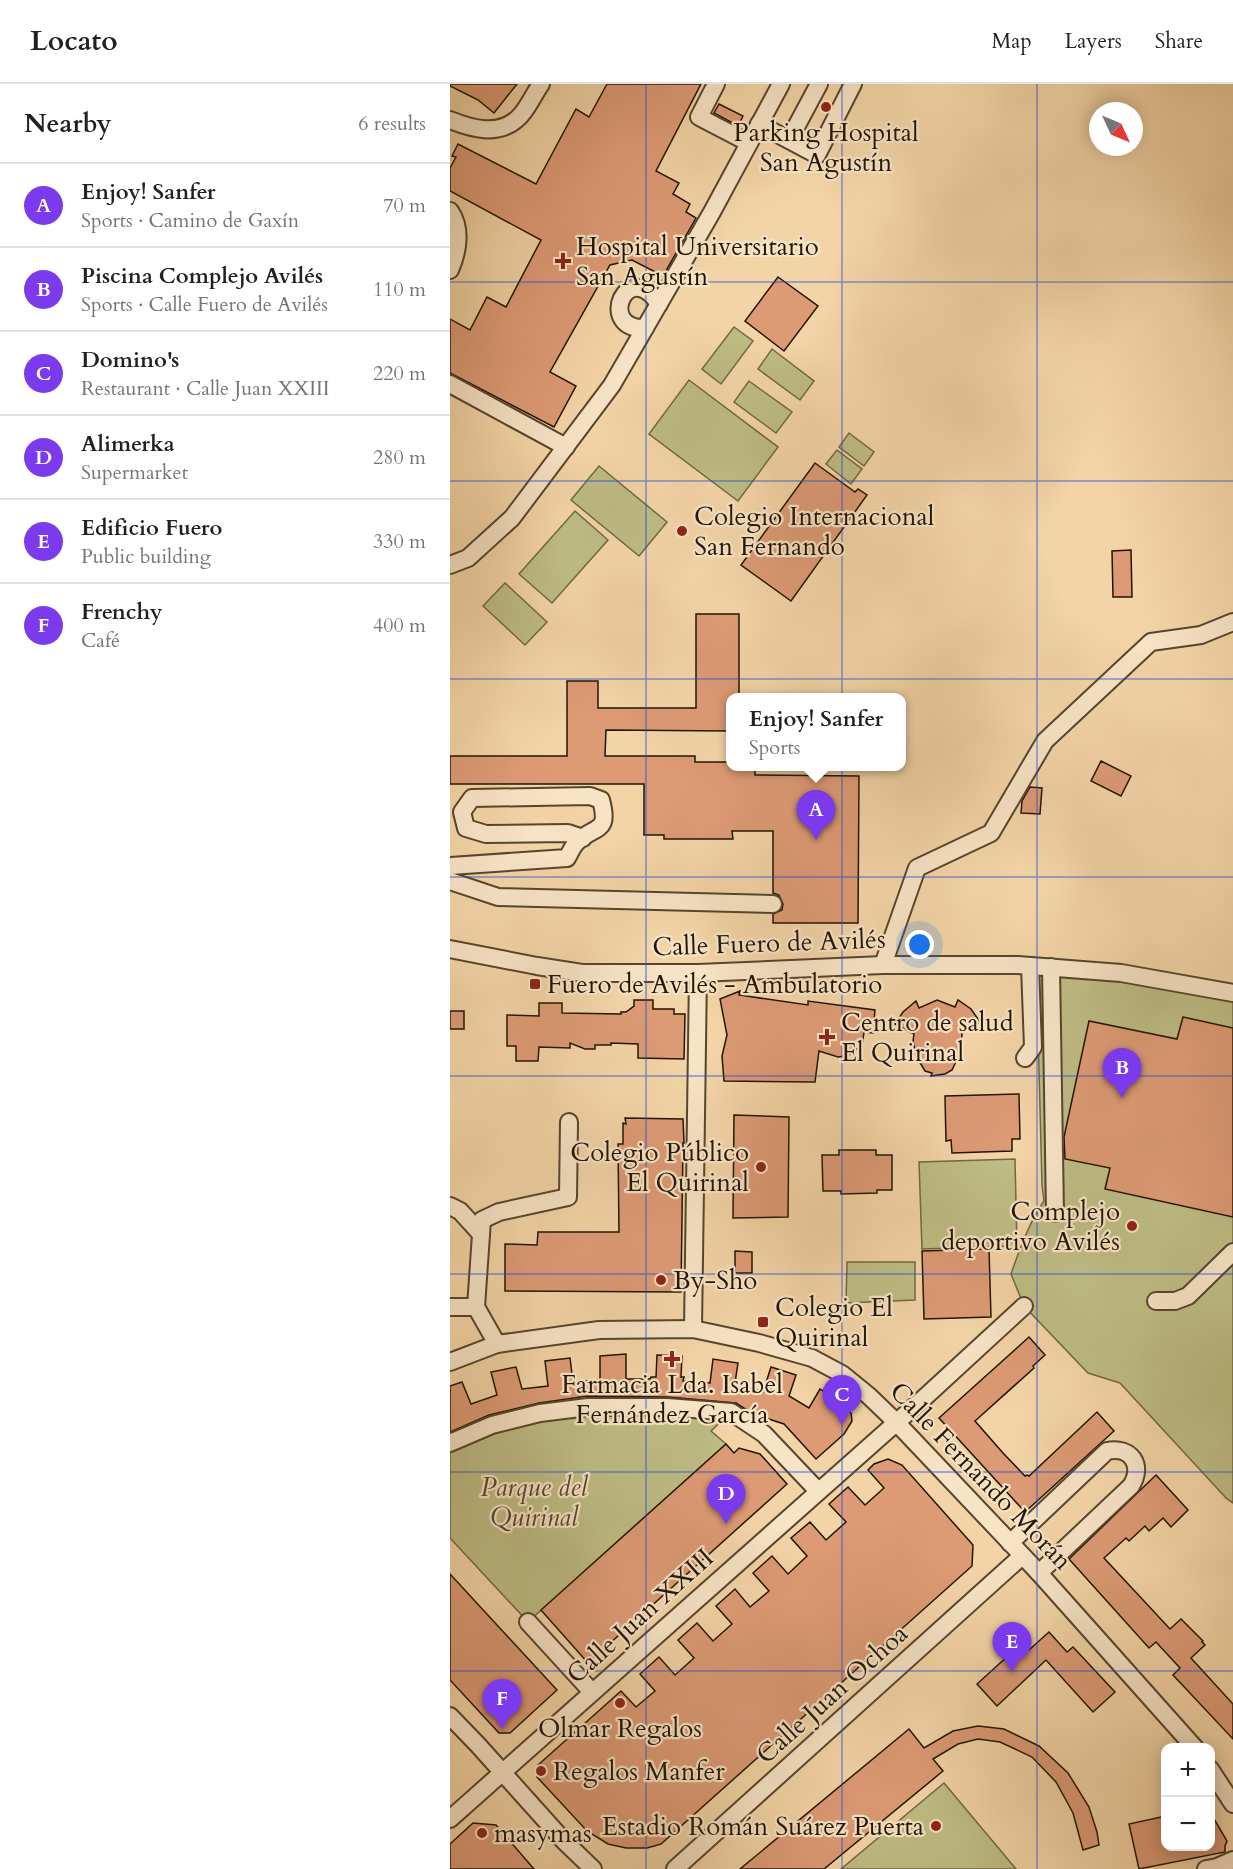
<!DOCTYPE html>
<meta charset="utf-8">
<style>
:root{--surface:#fff;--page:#f2f2f2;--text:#202124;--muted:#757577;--line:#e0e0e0;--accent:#7c3aed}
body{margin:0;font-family:Cardo,serif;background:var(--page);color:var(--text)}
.controls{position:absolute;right:18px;bottom:18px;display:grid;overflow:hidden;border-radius:12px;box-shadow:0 3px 15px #0003}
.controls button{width:54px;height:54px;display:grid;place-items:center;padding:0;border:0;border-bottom:2px solid var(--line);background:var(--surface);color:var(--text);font:30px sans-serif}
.compass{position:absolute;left:639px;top:18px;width:54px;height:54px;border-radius:50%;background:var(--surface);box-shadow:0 3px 15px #0003;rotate:134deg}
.you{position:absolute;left:470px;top:861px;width:21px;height:21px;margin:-15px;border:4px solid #fff;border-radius:50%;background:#1a73e8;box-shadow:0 0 0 9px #1a73e833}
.badge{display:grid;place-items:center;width:39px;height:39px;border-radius:50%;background:var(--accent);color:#fff;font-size:20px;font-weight:700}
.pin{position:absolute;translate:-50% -50px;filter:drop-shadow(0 2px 3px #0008)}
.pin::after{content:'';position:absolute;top:32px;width:21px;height:18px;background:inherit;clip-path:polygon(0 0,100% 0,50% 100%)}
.popup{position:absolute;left:276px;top:609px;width:180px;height:78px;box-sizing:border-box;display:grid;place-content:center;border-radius:12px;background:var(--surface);filter:drop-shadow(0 2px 4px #0005);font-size:20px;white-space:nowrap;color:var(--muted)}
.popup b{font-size:22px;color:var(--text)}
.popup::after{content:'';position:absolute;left:50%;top:100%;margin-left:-12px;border:12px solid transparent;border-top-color:var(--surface)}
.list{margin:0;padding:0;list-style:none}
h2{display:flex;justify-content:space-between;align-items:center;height:78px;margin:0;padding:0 24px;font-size:26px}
h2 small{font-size:20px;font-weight:400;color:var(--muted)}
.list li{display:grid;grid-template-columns:39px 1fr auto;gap:18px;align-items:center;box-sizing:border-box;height:84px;padding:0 24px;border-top:2px solid var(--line)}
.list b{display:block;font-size:22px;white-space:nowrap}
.list p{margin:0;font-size:20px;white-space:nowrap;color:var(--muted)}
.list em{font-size:20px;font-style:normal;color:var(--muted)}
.map{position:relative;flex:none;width:783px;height:1785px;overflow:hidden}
header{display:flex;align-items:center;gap:36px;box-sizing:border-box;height:84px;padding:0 30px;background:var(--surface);border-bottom:2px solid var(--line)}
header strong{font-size:28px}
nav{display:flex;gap:33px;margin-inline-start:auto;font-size:21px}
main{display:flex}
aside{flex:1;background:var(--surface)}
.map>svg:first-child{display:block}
.green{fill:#bebc84;stroke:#706844;stroke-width:1.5}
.building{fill:#dc9a75;stroke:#211505;stroke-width:1.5}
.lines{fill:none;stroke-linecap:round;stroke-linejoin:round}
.minor-casing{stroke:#56452d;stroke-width:20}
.minor{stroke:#f7e3c5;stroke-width:16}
.grid{fill:none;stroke:#1d4ed8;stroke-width:1.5;stroke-opacity:0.55}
.poi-dot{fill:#8f2418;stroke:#f7e3c5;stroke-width:2}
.labels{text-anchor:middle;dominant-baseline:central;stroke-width:4.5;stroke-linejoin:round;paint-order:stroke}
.poi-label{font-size:26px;fill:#211505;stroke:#f7e3c5;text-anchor:start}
.street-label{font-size:26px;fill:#211505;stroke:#f7e3c5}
.park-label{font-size:26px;font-style:italic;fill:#50472b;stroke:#f7e3c5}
</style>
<header>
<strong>Locato</strong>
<nav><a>Map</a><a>Layers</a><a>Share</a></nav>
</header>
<main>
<aside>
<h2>Nearby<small>6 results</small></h2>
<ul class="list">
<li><span class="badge">A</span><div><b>Enjoy! Sanfer</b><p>Sports · Camino de Gaxín</p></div><em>70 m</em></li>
<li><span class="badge">B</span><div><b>Piscina Complejo Avilés</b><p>Sports · Calle Fuero de Avilés</p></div><em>110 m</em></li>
<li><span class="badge">C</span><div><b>Domino's</b><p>Restaurant · Calle Juan XXIII</p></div><em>220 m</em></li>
<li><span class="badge">D</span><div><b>Alimerka</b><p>Supermarket</p></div><em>280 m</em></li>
<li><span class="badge">E</span><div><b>Edificio Fuero</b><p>Public building</p></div><em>330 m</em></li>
<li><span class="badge">F</span><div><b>Frenchy</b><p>Café</p></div><em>400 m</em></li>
</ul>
</aside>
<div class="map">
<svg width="783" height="1785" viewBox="0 0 783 1785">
<rect width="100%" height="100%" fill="#f3d4a6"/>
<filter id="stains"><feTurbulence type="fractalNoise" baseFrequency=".00333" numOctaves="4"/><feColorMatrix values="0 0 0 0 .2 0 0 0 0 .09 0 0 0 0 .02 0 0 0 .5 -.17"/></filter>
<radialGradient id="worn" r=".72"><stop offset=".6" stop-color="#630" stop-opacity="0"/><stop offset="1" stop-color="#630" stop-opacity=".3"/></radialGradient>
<g class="green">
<path d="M284,243l19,14 -32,43 -19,-15z"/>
<path d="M322,265l42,32 -14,19 -42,-31z"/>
<path d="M239,296l89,67 -40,54 -89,-67z"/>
<path d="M299,297l43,31 -16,21 -42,-31z"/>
<path d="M399,349l25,19 -10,14 -25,-19z"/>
<path d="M387,366l25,19 -11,15 -25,-20z"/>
<path d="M149,382l68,56 -28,34 -68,-56z"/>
<path d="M125,427l33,29 -56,63 -33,-29z"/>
<path d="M55,499l42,39 -22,23 -42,-39z"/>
<path d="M580,882l203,27v510l-7,-5 -106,-115 -32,-10 -64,-67 -13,-32c9,-26 18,-51 33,-73l-2,-16 -4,-153z"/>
<path d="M565,1075l2,87 -95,3 -3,-87z"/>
<path d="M397,1178h68v38l-69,3z"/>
<path d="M281,1328l-20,19 15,13 -198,178 -78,-84v-95l90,-30z"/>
<path d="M494,1699l72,86h-175z"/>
</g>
<g class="building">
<path d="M0,0h67l-23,29 -16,-13 -28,-14z"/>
<path d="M157,0h94l-45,87 23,12 -6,11 17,10 -4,8 10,6 -33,58 -31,-16 -22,5 -60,107 26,14 -22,41 -104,-54v-54l20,11 17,-33 19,10 35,-67 -91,-49v-23l6,-11 -4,-1 6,-12 78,40 40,-75 13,8z"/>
<path d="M269,20l24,12 -5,10 -24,-13z"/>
<path d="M328,193l40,29 -34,45 -39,-30z"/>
<path d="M365,379l40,29 3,-3 9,6 -76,106 -50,-36z"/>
<path d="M681,466l1,47h-19l-1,-46z"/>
<path d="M246,530h43v84h-9v33l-124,-1 -1,26h90v6h35v4h25v9l104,1 -1,147h-85v-9l9,-4 1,-6 -4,-9 -6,-2v-62h-41l1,8h-69v-4h-20v-51h-194v-28h117v-75h31v27h98z"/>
<path d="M651,677l30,15 -10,20 -30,-15z"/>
<path d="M580,703l12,1 -2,26 -19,-1 1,-12z"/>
<path d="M290,907l-1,4 69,10v-4l67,9 -2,23 -9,-1 -2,14 -2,-1 -9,9 -6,2 -7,1 -19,-6 -4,31 -91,-1 -2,-25 5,-21 -7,-36z"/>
<path d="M184,916h19v9h21v5h11l-1,45 -46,-1v-14l-27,-1v2h-16v4h-10l-15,-6v5l-31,-1 -1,14h-22v-15h-9v-31l32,1v-13h23v10l59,1v-2h5l8,-6z"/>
<path d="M487,916l18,7 3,-7 13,9 9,13 -18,11 -1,18 -9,19 -7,4 -14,2 1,-3 -7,-2 -9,-15 -3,-15 1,-7 -19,-10 8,-12 13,-11 3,7z"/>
<rect x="0" y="927" width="14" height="18"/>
<path d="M733,933l50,11v189l-128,-28 5,-21 -45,-9 -1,-22 25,-116 88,18z"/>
<path d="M569,1010l1,45h-8v12l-60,2 -1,-13 -5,1 -1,-45z"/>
<path d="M284,1031l55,2 -1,100 -55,1z"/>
<path d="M175,1034l58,1 1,24h-1l-2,149 -176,-1v-47l32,1 1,-13h81l-1,-88h5v-21l3,1z"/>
<path d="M389,1066h37v5h16v35h-15v3l-36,1v-3h-18l-1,-36h17z"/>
<path d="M539,1165l2,68 -67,2 -2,-68z"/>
<path d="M285,1167l17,1v21h-17z"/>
<path d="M579,1253l16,18 -12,11 1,2 -59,53 28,32 22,23 2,-1 2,1 68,-64 17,19 -89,81 -86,-94z"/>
<path d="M176,1270v25h24l1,-2h5l1,-22 25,1 -1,21h3l-1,4 27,2 3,-24 25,4 -3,20 28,9 8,-25 25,8 -7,21 20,12 11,-19 3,2 1,-2 27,24 1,8 -8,13 -28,25 -32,-35 -31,-10 -17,-11 -68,-6 -80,-1 -49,7 -50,12 -39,17v-46l12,-4 9,22 26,-9 -6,-23 25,-5 6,22 26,-3 -3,-25 25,-3 3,24 27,-2v-24z"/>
<path d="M276,1360l8,9 5,-5 21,6 27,30 -199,179 -47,-53z"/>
<path d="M438,1375l14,6 71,80 -1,21 -311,278 -14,4h-21l-18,-4 -21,-13 -50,-54 1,-12 83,-74 15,16 19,-16 -15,-17 19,-17 16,18 19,-17 -16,-18 19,-17 16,18 19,-17 -16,-18 19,-17 15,18 19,-16 -16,-18 19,-17 16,18 19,-18 -16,-18 19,-16 16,18 20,-18 -17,-18 19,-17 17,18 19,-17 -16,-18 6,-6z"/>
<path d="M706,1391l32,35 -17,17 -8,-9 -14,13 -4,-5 -16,15 -3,-3 -22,20 66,71 11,-10 22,22 -1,1 3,3 -14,13 42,46v35l-60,-64 7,-7 -24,-26 -7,6 -80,-89z"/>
<path d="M0,1490l107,116 -47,43h-11l-49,-53z"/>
<path d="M599,1548l18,20 6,-5 42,45 -22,20 -47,-52 -49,46 -20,-22 45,-41 7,7z"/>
<path d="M528,1642l26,3 35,17 29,27 21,34 8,25 2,13 -16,5 -10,-37 -17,-31 -24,-25 -32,-15 -22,-3 -20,5 -25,15 10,12 -119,98h-84l169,-140 15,19 29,-17z"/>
<path d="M760,1728l17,29 -2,5v6l-86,17 -10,-45 37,-8v30h44z"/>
<path d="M23,1739l23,2 38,44h-84v-25z"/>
</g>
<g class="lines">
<defs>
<g id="minor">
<path d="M266,0l-17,33 50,26"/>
<path d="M0,36c22,9 48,16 67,-1 10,-8 16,-24 24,-35"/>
<path d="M309,40l58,31 36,-71"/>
<path d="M339,56l30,-56"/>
<path d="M0,127c12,17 8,41 0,59"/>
<path d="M195,244c-49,2 -18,-72 14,-24"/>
<path d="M0,300l116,63"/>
<path d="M0,481l18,-7 44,-40 100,-133 100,-173 69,-128"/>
<path d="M0,782l117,-8c3,-5 6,-13 11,-17 18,-16 32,-8 23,-41l-11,-4 -118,2 -10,14 4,16 20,6 82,-1 15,5"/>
<path d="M0,797l48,16 275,7"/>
<path d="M0,865l87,17 45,7h116l185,-8h135l103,8 112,20"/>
<path d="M433,881l34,-97 74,-35 54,-92 106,-99 50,-7 32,-13"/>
<path d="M601,883l4,246"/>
<path d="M575,974l8,-11 -3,-81"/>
<path d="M0,1122l10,5 21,23"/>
<path d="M706,1217h19l13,-5 45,-44"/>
<path d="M0,1223h26l21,37"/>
<path d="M26,1223l6,-87 17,-8 69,-15 1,-75"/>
<path d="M243,1245l5,-356"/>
<path d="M0,1278l47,-18 102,-14 94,-1 66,14 53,15 30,16 27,22 27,26 143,151 156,175"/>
<path d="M0,1359l42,-18 48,-12 48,-6h79l64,5 33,22 54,57"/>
<path d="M560,1459l97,-92c24,-5 37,14 24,35l-92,87"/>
<path d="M78,1538l64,70"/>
<path d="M0,1632l28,29 86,96 29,28"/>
<path d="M760,1685l23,35"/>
<path d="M0,1735l474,-421 100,-92"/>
<path d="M225,1785l347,-313"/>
<path d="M756,1785l11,-2 16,-7"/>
</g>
</defs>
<use href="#minor" class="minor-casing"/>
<use href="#minor" class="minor"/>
</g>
<path class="grid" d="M196,0v1785M392,0v1785M587,0v1785M0,198h783M0,397h783M0,595h783M0,793h783M0,992h783M0,1190h783M0,1388h783M0,1587h783"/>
<g class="poi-dot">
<circle cx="376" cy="23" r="6"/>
<path d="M110 168h6v6h6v6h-6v6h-6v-6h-6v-6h6z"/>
<circle cx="232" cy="447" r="6"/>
<rect x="79" y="894" width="12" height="12" rx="3"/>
<path d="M374 944h6v6h6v6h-6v6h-6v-6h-6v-6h6z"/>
<circle cx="311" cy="1083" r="6"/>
<circle cx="682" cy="1142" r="6"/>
<circle cx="211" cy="1196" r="6"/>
<rect x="307" y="1232" width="12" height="12" rx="3"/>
<path d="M219 1266h6v6h6v6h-6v6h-6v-6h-6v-6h6z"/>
<circle cx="170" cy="1619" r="6"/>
<circle cx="91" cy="1687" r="6"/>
<circle cx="486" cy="1742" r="6"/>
<circle cx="32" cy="1749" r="6"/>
</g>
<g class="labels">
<g class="poi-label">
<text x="376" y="48" text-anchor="middle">Parking Hospital<tspan x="376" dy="30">San Agustín</tspan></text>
<text x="126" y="162">Hospital Universitario<tspan x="126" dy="30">San Agustín</tspan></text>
<text x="244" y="432">Colegio Internacional<tspan x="244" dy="30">San Fernando</tspan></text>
<text x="97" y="900">Fuero de Avilés - Ambulatorio</text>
<text x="391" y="938">Centro de salud<tspan x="391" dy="30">El Quirinal</tspan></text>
<text x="299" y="1068" text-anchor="end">Colegio Público<tspan x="299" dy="30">El Quirinal</tspan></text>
<text x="670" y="1127" text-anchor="end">Complejo<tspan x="670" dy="30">deportivo Avilés</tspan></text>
<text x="223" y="1196">By-Sho</text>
<text x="325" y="1223">Colegio El<tspan x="325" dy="30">Quirinal</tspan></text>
<text x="222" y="1300" text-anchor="middle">Farmacia Lda. Isabel<tspan x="222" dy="30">Fernández García</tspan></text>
<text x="170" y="1644" text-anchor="middle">Olmar Regalos</text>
<text x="103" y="1687">Regalos Manfer</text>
<text x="474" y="1742" text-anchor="end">Estadio Román Suárez Puerta</text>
<text x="44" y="1749">masymas</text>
</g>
<g class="street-label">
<text transform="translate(319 859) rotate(-2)">Calle Fuero de Avilés</text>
<text transform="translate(531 1392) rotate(46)">Calle Fernando Morán</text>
<text transform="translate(190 1532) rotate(-42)">Calle Juan XXIII</text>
<text transform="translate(382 1610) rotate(-42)">Calle Juan Ochoa</text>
</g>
<g class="park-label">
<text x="84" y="1403">Parque del<tspan x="84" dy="30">Quirinal</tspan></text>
</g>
</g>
<rect width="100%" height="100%" filter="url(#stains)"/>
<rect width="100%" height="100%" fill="url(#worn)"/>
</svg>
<div class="controls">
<button>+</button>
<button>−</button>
</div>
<svg class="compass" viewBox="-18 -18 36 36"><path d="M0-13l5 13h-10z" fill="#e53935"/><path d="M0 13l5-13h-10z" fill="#757577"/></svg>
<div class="you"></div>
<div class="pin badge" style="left:366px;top:756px">A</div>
<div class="popup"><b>Enjoy! Sanfer</b>Sports</div>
<div class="pin badge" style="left:672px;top:1014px">B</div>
<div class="pin badge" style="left:392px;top:1341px">C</div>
<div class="pin badge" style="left:276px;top:1440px">D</div>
<div class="pin badge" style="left:562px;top:1588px">E</div>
<div class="pin badge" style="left:52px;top:1645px">F</div>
</div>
</main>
